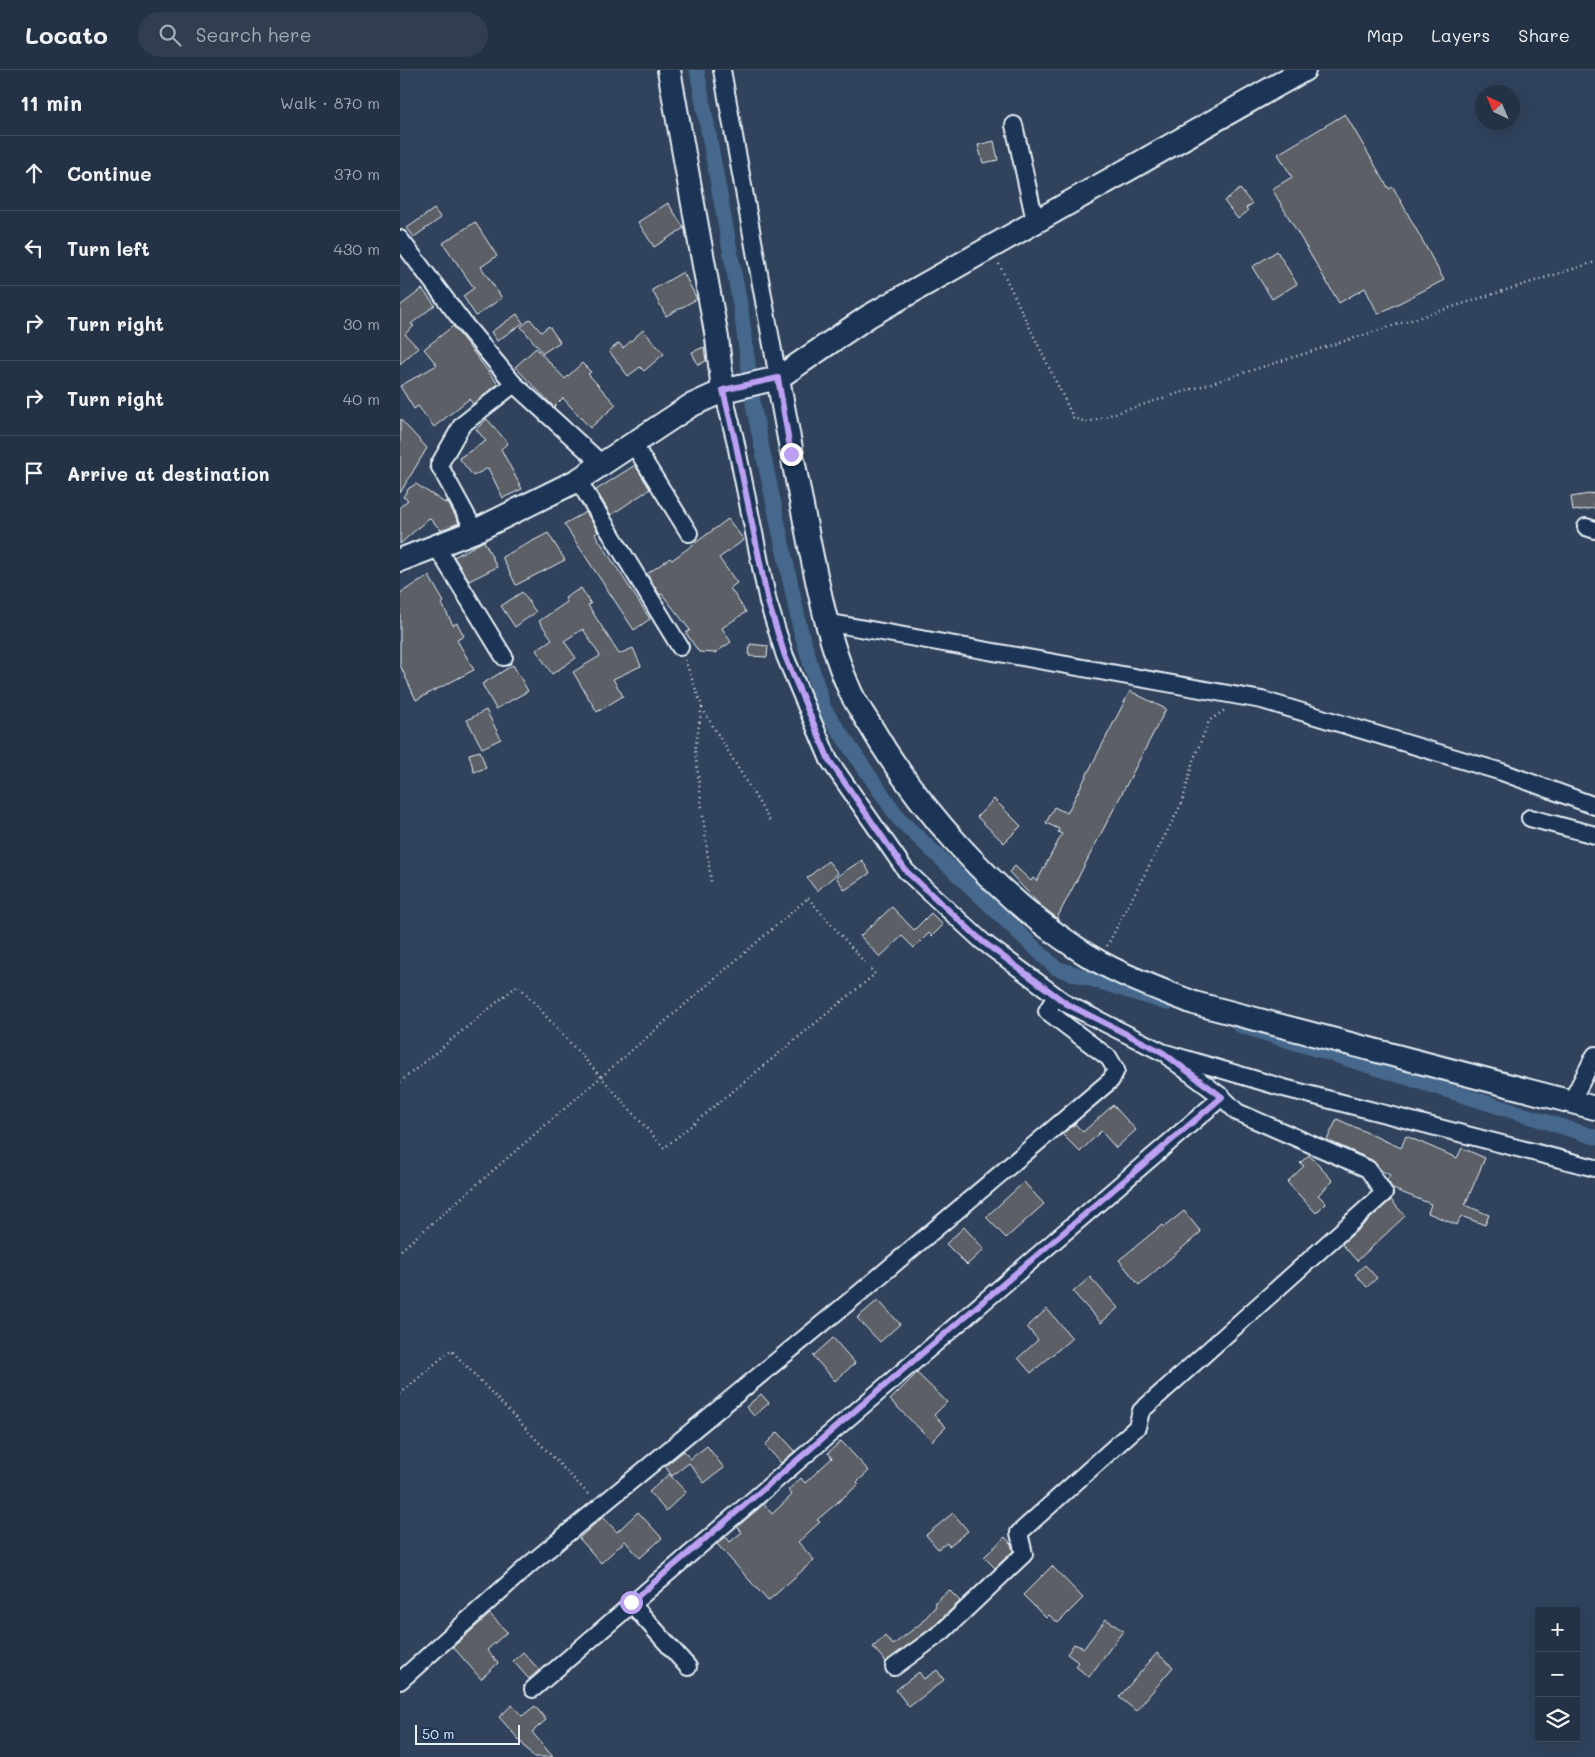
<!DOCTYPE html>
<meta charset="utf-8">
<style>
:root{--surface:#243245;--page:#303e50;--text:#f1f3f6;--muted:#a3aab3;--line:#414d5e}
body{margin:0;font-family:Mali,sans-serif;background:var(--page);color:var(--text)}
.controls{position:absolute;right:15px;bottom:15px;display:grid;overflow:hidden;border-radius:0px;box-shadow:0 5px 20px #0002}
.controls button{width:45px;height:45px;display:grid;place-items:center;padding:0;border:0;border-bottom:1px solid var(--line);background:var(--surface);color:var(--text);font:25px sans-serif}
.compass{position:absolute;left:1075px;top:15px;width:45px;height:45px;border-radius:50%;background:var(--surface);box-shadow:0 5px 20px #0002;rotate:316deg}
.scale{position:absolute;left:15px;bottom:12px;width:105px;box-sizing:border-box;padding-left:5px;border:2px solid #e8f1f8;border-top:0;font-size:14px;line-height:18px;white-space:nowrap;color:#e8f1f8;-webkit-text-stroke:4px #1d3557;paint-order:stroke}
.stop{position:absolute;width:15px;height:15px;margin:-11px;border:4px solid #bca0f2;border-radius:50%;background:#fff}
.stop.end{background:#bca0f2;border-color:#fff;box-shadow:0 1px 5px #0008}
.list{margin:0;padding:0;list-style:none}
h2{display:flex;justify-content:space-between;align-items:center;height:65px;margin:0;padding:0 20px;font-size:21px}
h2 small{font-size:16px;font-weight:400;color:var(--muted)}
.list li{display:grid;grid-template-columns:32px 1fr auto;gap:15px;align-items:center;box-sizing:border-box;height:75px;padding:0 20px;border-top:1px solid var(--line)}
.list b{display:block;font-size:19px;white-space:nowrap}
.list em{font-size:16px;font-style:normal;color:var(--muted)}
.icon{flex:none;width:28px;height:28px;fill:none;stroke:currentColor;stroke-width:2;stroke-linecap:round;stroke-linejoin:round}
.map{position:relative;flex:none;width:1195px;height:1687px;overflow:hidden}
header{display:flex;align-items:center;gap:30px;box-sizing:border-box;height:70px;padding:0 25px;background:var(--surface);border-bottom:1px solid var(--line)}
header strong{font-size:24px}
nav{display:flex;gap:28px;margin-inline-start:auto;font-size:18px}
.search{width:350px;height:45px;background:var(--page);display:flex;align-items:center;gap:12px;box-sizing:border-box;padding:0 18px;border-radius:28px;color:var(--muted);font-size:19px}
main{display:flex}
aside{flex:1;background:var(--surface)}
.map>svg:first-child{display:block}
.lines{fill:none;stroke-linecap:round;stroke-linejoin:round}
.canal{stroke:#45688c;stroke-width:15}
.building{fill:#5b5f66;stroke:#e8f1f8}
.street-casing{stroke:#e8f1f8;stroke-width:20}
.secondary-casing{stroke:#e8f1f8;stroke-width:26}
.path{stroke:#e8f1f8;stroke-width:2.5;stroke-dasharray:1 4;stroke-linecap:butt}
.street{stroke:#1d3557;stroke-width:16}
.secondary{stroke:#1d3557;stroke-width:22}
.route{stroke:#bca0f2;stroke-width:6}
</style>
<header>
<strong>Locato</strong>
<div class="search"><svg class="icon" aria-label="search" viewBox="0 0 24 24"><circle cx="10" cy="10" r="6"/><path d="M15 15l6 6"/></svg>Search here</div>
<nav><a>Map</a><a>Layers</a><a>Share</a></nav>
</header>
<main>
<aside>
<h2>11 min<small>Walk · 870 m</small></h2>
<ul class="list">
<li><svg class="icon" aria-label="ahead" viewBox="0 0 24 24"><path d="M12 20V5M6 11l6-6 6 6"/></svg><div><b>Continue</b></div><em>370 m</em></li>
<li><svg class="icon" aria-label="left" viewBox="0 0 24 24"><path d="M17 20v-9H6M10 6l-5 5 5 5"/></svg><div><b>Turn left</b></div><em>430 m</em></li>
<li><svg class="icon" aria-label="right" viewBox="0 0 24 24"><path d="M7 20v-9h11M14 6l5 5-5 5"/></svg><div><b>Turn right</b></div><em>30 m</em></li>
<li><svg class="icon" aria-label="right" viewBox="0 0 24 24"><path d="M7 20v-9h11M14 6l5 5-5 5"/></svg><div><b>Turn right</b></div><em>40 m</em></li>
<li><svg class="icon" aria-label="arrive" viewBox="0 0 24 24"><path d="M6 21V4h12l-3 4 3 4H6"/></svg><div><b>Arrive at destination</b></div></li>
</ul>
</aside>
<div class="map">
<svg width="1195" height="1687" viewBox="0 0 1195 1687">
<rect width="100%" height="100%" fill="#30425c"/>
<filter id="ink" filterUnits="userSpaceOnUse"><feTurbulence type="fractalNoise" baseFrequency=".02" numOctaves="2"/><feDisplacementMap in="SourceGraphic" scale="10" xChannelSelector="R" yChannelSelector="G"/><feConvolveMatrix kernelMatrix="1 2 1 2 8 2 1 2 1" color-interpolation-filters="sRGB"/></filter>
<g filter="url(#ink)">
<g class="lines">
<g class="canal">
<path d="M297,0l44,240 13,100 46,218 24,81 75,110 157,149 111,35"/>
<path d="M839,955l356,112"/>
</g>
</g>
<g class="building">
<path d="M945,44l44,75 4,-2 51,93 -66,34 -13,-26 -26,15 -67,-114 20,-12 -14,-23z"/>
<path d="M594,71l4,19 -15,3 -5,-18z"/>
<path d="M840,119l12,15 -6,4 2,3 -10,8 -14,-18z"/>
<path d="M268,133l16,25 -30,19 -16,-25z"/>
<path d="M34,139l7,9 -27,19 -7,-9z"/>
<path d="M75,152l22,34 -16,11 21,31 -26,18 -13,-20 11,-8 -31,-45z"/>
<path d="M877,181l20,33 -25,15 -20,-32z"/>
<path d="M283,202l14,27 -31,17 -14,-26z"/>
<path d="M22,219l13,16 -24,19 3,2 -9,8 13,14 -18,16v-58z"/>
<path d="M117,244l6,9 -26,18 -6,-9z"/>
<path d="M130,249l11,13 8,-6 11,16 -17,11 -22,-26z"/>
<path d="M53,256l45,58 -25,20 -4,-5 -35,28 -16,-21 -4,3 -14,-23 37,-21 -13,-16z"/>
<path d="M243,260l21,24 -20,17 -4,-4 -12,9 -19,-25 10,-8 4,5z"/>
<path d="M304,277l2,14 -8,4 -6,-13z"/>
<path d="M136,278l29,31 17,-16 9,9 -3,2 28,31 -26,23 -27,-30 -9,9 -39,-40z"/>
<path d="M0,349l27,29 -27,45z"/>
<path d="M87,349l21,24 -7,6 21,40 -19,9 -15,-30 -15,8 -14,-18 27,-17 -10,-12z"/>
<path d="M235,395l15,24 -39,26 -15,-25z"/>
<path d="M16,414l29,19 2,-2 12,22 -18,7 -12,-12 -29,26v-37l8,-7 -5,-3 6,-9z"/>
<path d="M1195,423v15l-22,3 -2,-14z"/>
<path d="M186,442l12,20 -3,2 55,85 -16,11 -70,-106z"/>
<path d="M328,449l16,21 -25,18 18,25 -7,5 16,24 -24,16 9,14 -16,11 -16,-1 -13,-19 4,-3 -28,-36 -2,1 -13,-21 23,-16 2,2z"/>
<path d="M148,463l17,27 -49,25 -14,-28z"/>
<path d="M84,471l13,26 -28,14 -15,-24z"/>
<path d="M29,506l15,26 -2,2 11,21 4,-2 7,13 -7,4 17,30 -58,30 -16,-35v-72z"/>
<path d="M181,518l10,16 -3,1 31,49 14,-6 8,18 -28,13 10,17 -26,16 -24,-40 27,-16 -17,-27 -19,12 12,17 -24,16 -16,-24 16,-11 -13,-18 28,-19 -2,-4z"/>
<path d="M122,522l14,20 -21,15 -14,-21z"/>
<path d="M350,574l18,2 -1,11 -18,-1z"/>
<path d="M113,595l15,26 -32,18 -14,-25z"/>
<path d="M730,621l36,18 -109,209 -18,-14 -30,-32 6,-6 16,15 2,-3 4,3 25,-47 -4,-2 1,-3 -13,-6 8,-16 13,6z"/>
<path d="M86,640l15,29 -19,9 -15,-28z"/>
<path d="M80,681l6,17 -12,4 -5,-18z"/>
<path d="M594,729l27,27 -17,17 -27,-26z"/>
<path d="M462,790l8,13 -25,17 -9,-13z"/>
<path d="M428,791l10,12 -21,18 -10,-13z"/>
<path d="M492,837l22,23 17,-17 12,12 -11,11 -3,-3 -15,15 -12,-12 -22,21 -20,-21z"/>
<path d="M713,1035l23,25 -20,18 -15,-17 -21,21 -18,-18 13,-10 8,8z"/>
<path d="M937,1049l64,29 5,-12 51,22 5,-10 23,10 -20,47 24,10 -4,10 -24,-9 -4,9 -29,-12 3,-9 -38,-15 -6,-9 3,-5 -8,-4 -10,-11 -45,-20z"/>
<path d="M909,1085l24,26 -15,14 8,8 -10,10 -29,-31 17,-16 -4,-3z"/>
<path d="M624,1112l20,22 -38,34 -20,-21z"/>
<path d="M991,1130l14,16 -48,45 -15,-17z"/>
<path d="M784,1141l17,21 -62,53 -20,-25 43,-35 2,2z"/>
<path d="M564,1157l20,22 -17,16 -21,-21z"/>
<path d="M965,1195l12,13 -10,9 -12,-13z"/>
<path d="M690,1207l28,31 -17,15 -28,-31z"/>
<path d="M478,1230l22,24 -20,18 -23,-24z"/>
<path d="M647,1239l25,29 -41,35 -13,-15 20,-18 -11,-13z"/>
<path d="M433,1268l22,25 -20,18 -22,-25z"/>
<path d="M517,1303l30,29 -13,13 12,12 -14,14 -42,-41z"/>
<path d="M361,1324l8,9 -15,13 -8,-9z"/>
<path d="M378,1362l17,19 -14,12 -16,-18z"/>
<path d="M441,1371l28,30 -12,11 2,2 -42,36 3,2 -22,20 16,18 -46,41 -51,-57 9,-7 4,5 12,-10 -5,-5 27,-23 8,10 20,-19 -4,-5 13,-12 4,5 27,-25 -4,-5z"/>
<path d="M307,1376l17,22 -20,15 -15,-20 -17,13 -7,-10 19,-15 6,8z"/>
<path d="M269,1404l17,18 -20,19 -17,-19z"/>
<path d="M238,1442l24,26 -22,20 -15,-17 -24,22 -22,-25 24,-21 14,15z"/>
<path d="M553,1443l15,18 -19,15 -2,-3 -9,6 -12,-14z"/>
<path d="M605,1467l6,7 2,7 -18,17 -11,-11z"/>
<path d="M652,1496l31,32 -25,25 -9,-8 -3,3 -23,-23z"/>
<path d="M549,1520l11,11 -24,23 -50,38 -13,-15 12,-11 8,9 27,-21 16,-18 -2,-3z"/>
<path d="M90,1544l17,18 -20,18 11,13 -17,16 -28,-32z"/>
<path d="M706,1549l17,12 -34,46 -14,-11 3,-4 -11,-8 7,-10 10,4z"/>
<path d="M123,1582l16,18 -10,9 -16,-18z"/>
<path d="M757,1583l16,14 -37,44 -17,-14z"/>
<path d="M537,1600l7,10 -35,27 -13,-17 23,-18 5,7z"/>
<path d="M112,1635l10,11 13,-10 11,14 -14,12 21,25h-19l-35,-40z"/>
</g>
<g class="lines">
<defs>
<g id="street">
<path d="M322,0l56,308"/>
<path d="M614,55l21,96"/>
<path d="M0,169l65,86 49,59 89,81"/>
<path d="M323,321l12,48 33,163 17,54 44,104 77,111 76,70 85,63 95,48 122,36 311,80"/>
<path d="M234,375l55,88"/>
<path d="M178,410l102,167"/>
<path d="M1186,457l9,3"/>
<path d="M75,461l-36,-66 23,-40 52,-41"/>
<path d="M36,476l68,111"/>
<path d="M426,552l436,78 240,72 93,34"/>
<path d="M1130,748l65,17"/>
<path d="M1171,1032l24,-47"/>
<path d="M231,1533l57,64"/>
<path d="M494,1597l48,-35 82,-78 -5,-21 118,-106 4,-16 243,-218 -16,-24 -131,-57 -15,-15 -51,-38"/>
<path d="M0,1611l129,-116 333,-274 249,-211 5,-10 -7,-12 -62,-47 9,-15"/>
<path d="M133,1619l689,-592"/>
</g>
<g id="secondary">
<path d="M269,0l48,268 6,53"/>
<path d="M378,308c10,57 21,113 32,169 10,48 19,95 38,139 5,14 14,26 22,39 47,82 126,170 205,222 36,25 79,40 119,56l401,105"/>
<path d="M0,490l75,-29 103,-51 112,-74 33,-15 55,-13 91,-62 435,-246"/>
</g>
</defs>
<use href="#street" class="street-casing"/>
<use href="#secondary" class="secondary-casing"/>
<g class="path">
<path d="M599,194l75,155 14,3 507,-160"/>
<path d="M285,590l17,46 -7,44 16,132"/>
<path d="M302,638l68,113"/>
<path d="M408,828l67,76 -211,174 -63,-71z"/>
<path d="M707,876l75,-143 11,-42 16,-40 17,-12"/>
<path d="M0,1012l118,-97 83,92 -201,174"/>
<path d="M0,1324l51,-44 139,146"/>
</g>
<use href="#street" class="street"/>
<use href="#secondary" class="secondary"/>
</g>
</g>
<g class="lines" filter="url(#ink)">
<path class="route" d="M231,1532l591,-505 -60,-45 -95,-48 -85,-63 -76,-70 -77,-111 -44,-104 -17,-54 -33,-162 -12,-50 55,-12 13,76"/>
</g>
</svg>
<div class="controls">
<button>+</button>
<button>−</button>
<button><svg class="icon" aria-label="layers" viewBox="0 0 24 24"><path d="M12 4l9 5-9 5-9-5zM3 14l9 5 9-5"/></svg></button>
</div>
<svg class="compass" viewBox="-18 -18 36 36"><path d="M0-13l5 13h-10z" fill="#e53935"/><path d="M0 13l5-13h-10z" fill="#a3aab3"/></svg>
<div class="scale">50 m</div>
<div class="stop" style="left:231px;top:1532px"></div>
<div class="stop end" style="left:391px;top:384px"></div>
</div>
</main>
